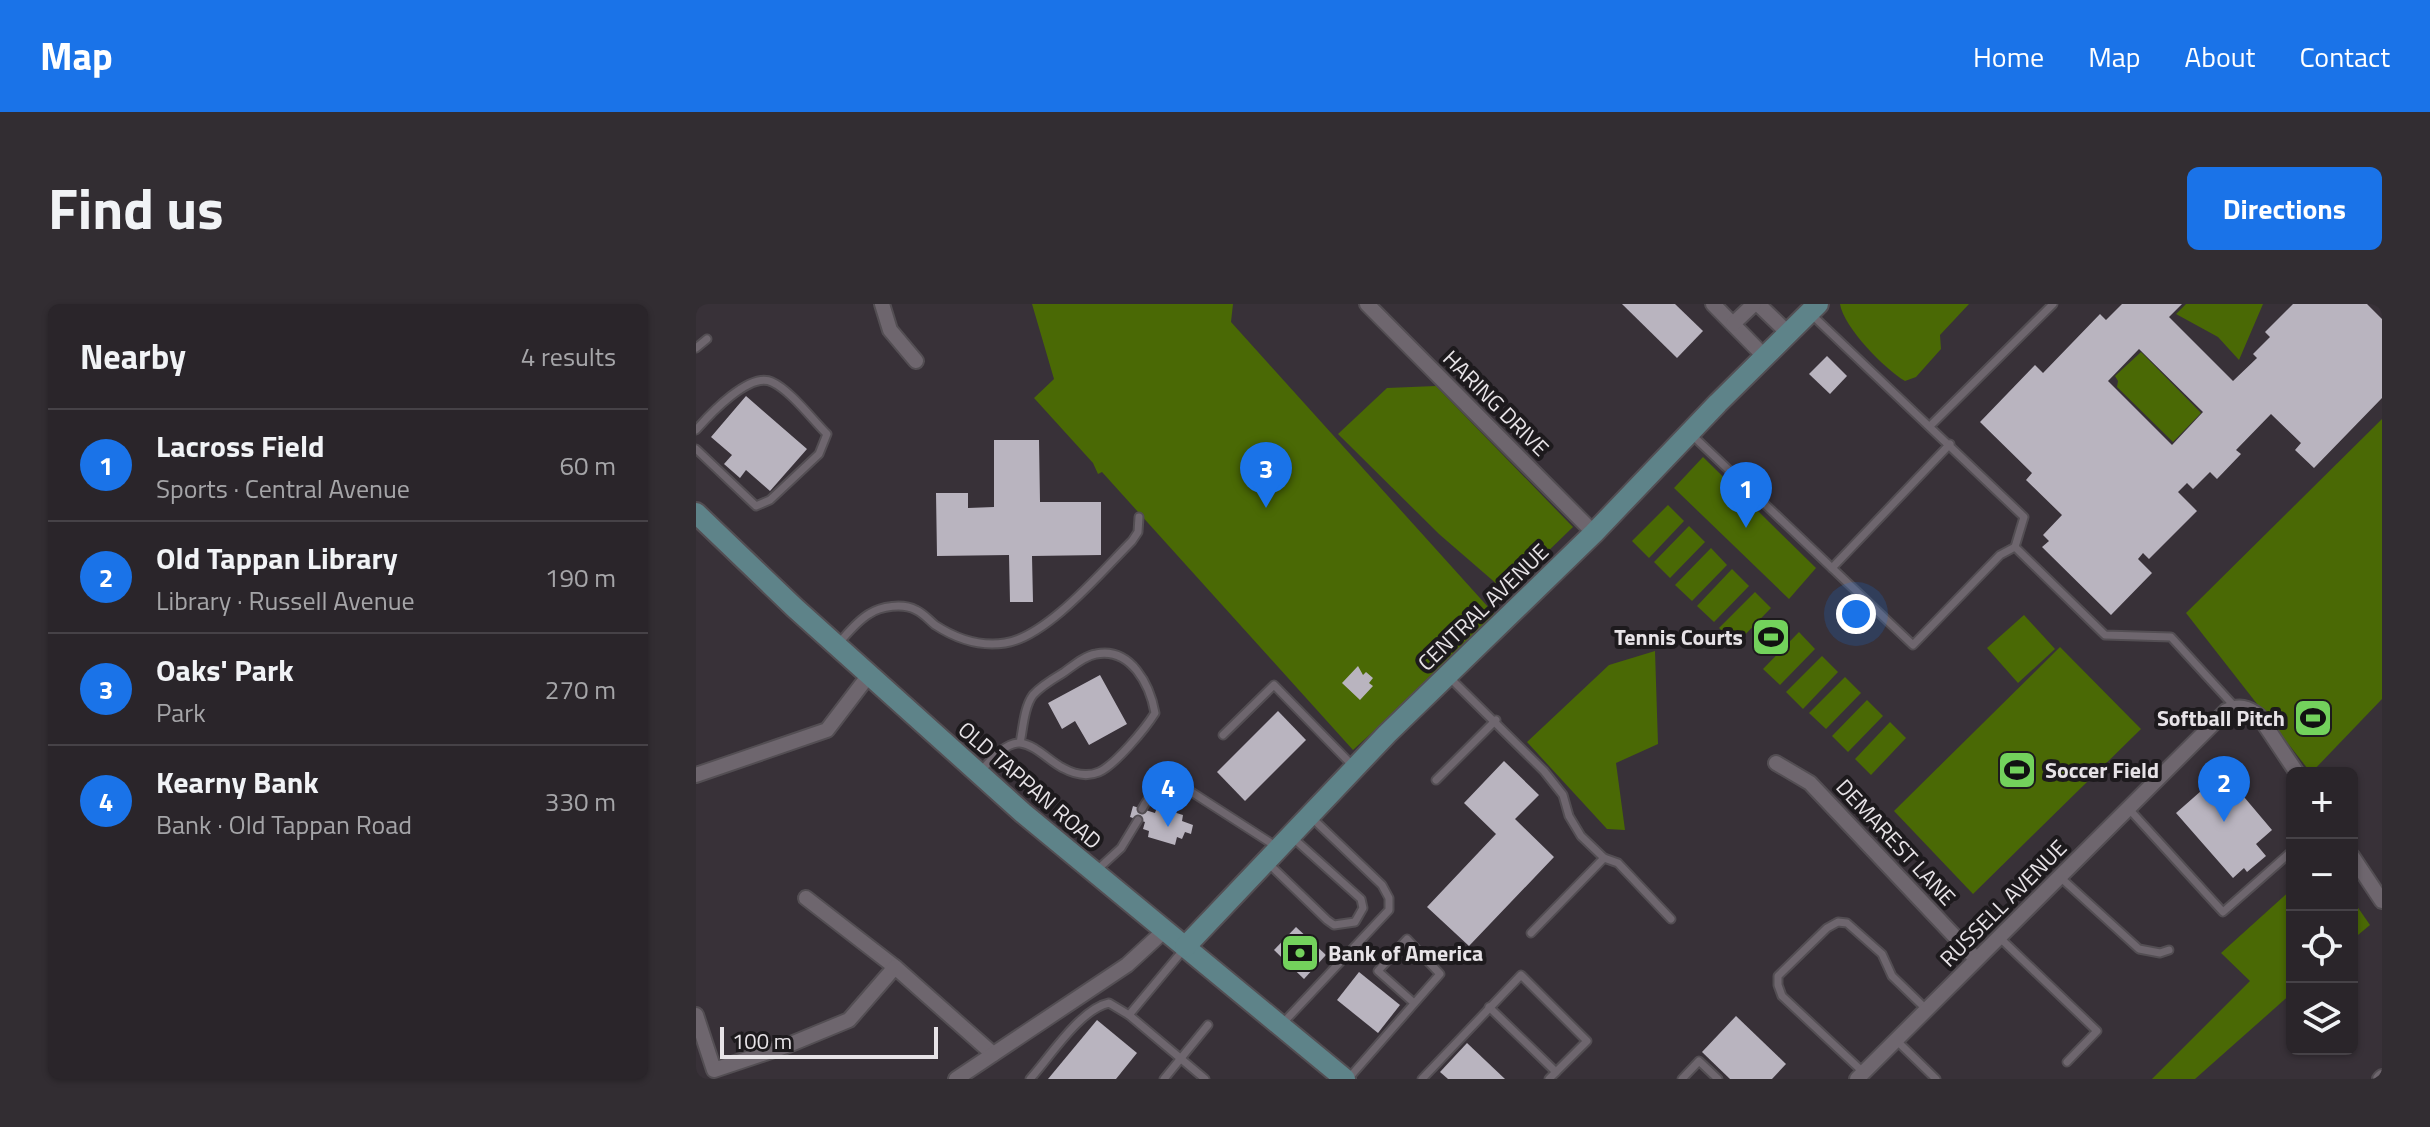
<!DOCTYPE html>
<meta charset="utf-8">
<style>
:root{--surface:#2a252a;--page:#322d32;--text:#f1f3f6;--muted:#a5a5a8;--line:#464247;--accent:#1a73e8}
body{margin:0;font-family:"Titillium Web",sans-serif;background:var(--page);color:var(--text)}
.controls{position:absolute;right:24px;bottom:24px;display:grid;overflow:hidden;border-radius:12px;box-shadow:0 2px 6px #0004}
.controls button{width:72px;height:72px;display:grid;place-items:center;padding:0;border:0;border-bottom:2px solid var(--line);background:var(--surface);color:var(--text);font:40px sans-serif}
.scale{position:absolute;left:24px;bottom:20px;width:218px;box-sizing:border-box;padding-left:8px;border:4px solid #e7e3e7;border-top:0;font-size:22px;line-height:28px;white-space:nowrap;color:#e7e3e7;-webkit-text-stroke:6px #1d1a1d;paint-order:stroke}
.you{position:absolute;left:1160px;top:310px;width:28px;height:28px;margin:-20px;border:6px solid #fff;border-radius:50%;background:#1a73e8;box-shadow:0 0 0 12px #1a73e833}
.badge{display:grid;place-items:center;width:52px;height:52px;border-radius:50%;background:var(--accent);color:#fff;font-size:26px;font-weight:700}
.pin{position:absolute;translate:-50% -66px;filter:drop-shadow(0 2px 4px #0008)}
.pin::after{content:'';position:absolute;top:42px;width:28px;height:24px;background:inherit;clip-path:polygon(0 0,100% 0,50% 100%)}
.list{margin:0;padding:0;list-style:none}
h2{display:flex;justify-content:space-between;align-items:center;height:104px;margin:0;padding:0 32px;font-size:34px}
h2 small{font-size:26px;font-weight:400;color:var(--muted)}
.list li{display:grid;grid-template-columns:52px 1fr auto;gap:24px;align-items:center;box-sizing:border-box;height:112px;padding:0 32px;border-top:2px solid var(--line)}
.list b{display:block;font-size:30px;white-space:nowrap}
.list p{margin:0;font-size:26px;white-space:nowrap;color:var(--muted)}
.list em{font-size:26px;font-style:normal;color:var(--muted)}
.icon{flex:none;width:44px;height:44px;fill:none;stroke:currentColor;stroke-width:2;stroke-linecap:round;stroke-linejoin:round}
.map{position:relative;flex:none;width:1686px;height:775px;overflow:hidden;border-radius:12px}
header{display:flex;align-items:center;gap:48px;box-sizing:border-box;height:112px;padding:0 40px;background:var(--accent);color:#fff}
header strong{font-size:38px}
nav{display:flex;gap:44px;margin-inline-start:auto;font-size:28px}
.intro{display:flex;align-items:center;justify-content:space-between;box-sizing:border-box;height:192px;padding:0 48px}
h1{margin:0;font-size:56px}
.button{padding:20px 36px;border-radius:12px;background:var(--accent);color:#fff;font-size:28px;font-weight:700}
main{display:flex;gap:48px;padding:0 48px}
aside{flex:1;background:var(--surface);border-radius:12px;box-shadow:0 2px 6px #0004}
.map>svg:first-child{display:block}
.green{fill:#4a6905}
.building{fill:#b9b4bf;fill-rule:evenodd}
.lines{fill:none;stroke-linecap:round;stroke-linejoin:round}
.lane-casing{stroke:#534e53;stroke-width:11}
.street-casing{stroke:#534e53;stroke-width:18}
.secondary-casing{stroke:#534e53;stroke-width:24}
.lane{stroke:#6e666e;stroke-width:7}
.street{stroke:#6e666e;stroke-width:14}
.secondary{stroke:#5e8389;stroke-width:20}
.labels{text-anchor:middle;dominant-baseline:central;stroke-width:8;stroke-linejoin:round;paint-order:stroke}
.street-label{font-size:22px;fill:#e7e3e7;stroke:#1d1a1d}
.poi-label{font-size:22px;font-weight:bold;fill:#e7e3e7;stroke:#1d1a1d;text-anchor:end}
</style>
<header>
<strong>Map</strong>
<nav><a>Home</a><a>Map</a><a>About</a><a>Contact</a></nav>
</header>
<div class="intro"><h1>Find us</h1><a class="button">Directions</a></div>
<main>
<aside>
<h2>Nearby<small>4 results</small></h2>
<ul class="list">
<li><span class="badge">1</span><div><b>Lacross Field</b><p>Sports · Central Avenue</p></div><em>60 m</em></li>
<li><span class="badge">2</span><div><b>Old Tappan Library</b><p>Library · Russell Avenue</p></div><em>190 m</em></li>
<li><span class="badge">3</span><div><b>Oaks' Park</b><p>Park</p></div><em>270 m</em></li>
<li><span class="badge">4</span><div><b>Kearny Bank</b><p>Bank · Old Tappan Road</p></div><em>330 m</em></li>
</ul>
</aside>
<div class="map">
<svg width="1686" height="775" viewBox="0 0 1686 775">
<rect width="100%" height="100%" fill="#383138"/>
<g class="green">
<path d="M336,0h201l-2,18 267,296 -145,132 -251,-278 -4,2 -5,-11 -59,-65 20,-19z"/>
<path d="M1144,0h129l-29,31 1,14 -25,28 -11,4c-20,-12 -61,-53 -65,-77z"/>
<path d="M1490,0h77l-24,56 -21,-23 -42,-23z"/>
<path d="M1445,48l60,61 -28,29 -56,-55 1,-6 -3,-5z"/>
<path d="M740,82l137,141 -67,65 -67,-58 -101,-100 49,-46z"/>
<path d="M1686,115v280l-71,74 -125,-160z"/>
<path d="M1007,153l113,111 -27,31 -115,-111z"/>
<path d="M972,201l16,16 -35,37 -17,-17z"/>
<path d="M993,222l16,16 -35,36 -16,-16z"/>
<path d="M1015,244l16,17 -35,36 -17,-16z"/>
<path d="M1036,265l17,17 -35,36 -17,-16z"/>
<path d="M1059,288l16,16 -35,36 -17,-16z"/>
<path d="M1328,311l31,34 -37,34 -31,-35z"/>
<path d="M1103,328l16,17 -35,36 -17,-16z"/>
<path d="M1364,343l81,82 -168,165 -79,-83z"/>
<path d="M959,347l3,93 -42,19 9,67 -18,-1 -80,-87 82,-77z"/>
<path d="M1126,352l16,16 -35,37 -17,-17z"/>
<path d="M1149,373l16,16 -35,36 -17,-16z"/>
<path d="M1171,396l16,16 -35,36 -16,-16z"/>
<path d="M1194,418l16,16 -35,37 -16,-16z"/>
<path d="M1596,585v104l-97,86h-43l98,-98 -29,-28z"/>
<path d="M1656,595l18,26 -18,15z"/>
</g>
<g class="building">
<path d="M926,0h53l28,27 -26,27z"/>
<path d="M1426,0h60l-13,13 64,64 24,-23 -4,-4 17,-17 -5,-5 28,-28h74l15,15v79l-68,70 -19,-18 6,-7 -30,-29 -35,36 5,4 -24,25 -7,-7 -17,17 -6,-6 -9,9 19,19 -48,48 -6,-6 -5,6 14,14 -41,42 -69,-68 7,-6 -6,-6 19,-20 -36,-35 6,-7 -52,-51 55,-57 8,8 57,-59 6,6zM1443,45l64,63 -31,33 -64,-64z"/>
<path d="M1131,52l20,20 -17,18 -21,-20z"/>
<path d="M50,92l61,53 -37,42 -24,-21 -6,8 -16,-14 8,-9 -21,-18z"/>
<path d="M298,136h45l1,62h61v53l-69,1 1,46h-23l-1,-47 -72,1 -1,-63h32v15l26,-1z"/>
<path d="M662,362l5,9 3,-3 7,6 -4,5 4,3 -13,14 -18,-17z"/>
<path d="M404,371l27,49 -38,21 -14,-24 -13,8 -14,-26z"/>
<path d="M582,407l28,29 -61,61 -28,-29z"/>
<path d="M808,457l35,34 -24,24 39,38 -85,89 -42,-39 69,-73 -32,-31z"/>
<path d="M1530,465l17,18 -4,4 33,39 -16,14 10,12 -19,16 -3,-4 -11,10 -57,-65z"/>
<path d="M437,502l22,7 2,-6 26,8 -1,6 11,4 -2,9 -6,-2 -3,7 -5,-2 -2,8 -27,-8 1,-6 -6,-2 2,-7 -15,-5z"/>
<path d="M600,623l30,28 -22,24 -30,-29z"/>
<path d="M663,668l41,33 -22,28 -41,-33z"/>
<path d="M1040,712l50,48 -14,15h-42l-28,-27z"/>
<path d="M401,716l40,33 -21,26h-68z"/>
<path d="M771,739l38,36h-57l-8,-7z"/>
</g>
<g class="lines">
<defs>
<g id="lane">
<path d="M0,44l11,-9"/>
<path d="M1234,122l123,-122"/>
<path d="M0,126c14,-16 54,-59 76,-48 18,8 40,37 55,52l-8,20 -49,46 -14,6 -60,-57"/>
<path d="M995,130l222,211 87,-90 15,-8 9,-30 -214,-204"/>
<path d="M1319,243l90,88 66,2 64,70"/>
<path d="M1136,264l118,-124"/>
<path d="M142,340c9,-10 19,-23 31,-30 12,-8 34,-11 47,-4 7,3 13,10 19,15 20,13 45,22 70,18 42,-6 97,-72 127,-102l6,-9 1,-15"/>
<path d="M753,373l95,94 19,24 6,21 12,20 23,22 -73,75"/>
<path d="M527,431l51,-50 79,81"/>
<path d="M284,468c9,-10 25,-30 40,-29 16,2 29,18 43,25 11,6 24,9 36,4 16,-7 46,-43 56,-59 -5,-28 -24,-66 -59,-59 -12,2 -23,12 -33,19 -10,6 -22,13 -30,22 -9,12 -10,34 -13,48"/>
<path d="M740,476l60,-60"/>
<path d="M446,505c11,-21 27,-27 48,-18l87,56"/>
<path d="M1433,505l94,103 69,-61"/>
<path d="M908,554l14,5 53,56"/>
<path d="M572,559l59,57 7,5 21,-3 8,-14 -2,-9 -69,-62"/>
<path d="M401,566l24,-22 17,-28"/>
<path d="M1364,573l79,72 21,4 9,-3"/>
<path d="M1303,633l98,94 -30,31"/>
<path d="M488,645l-55,66 76,64"/>
<path d="M793,703l67,65"/>
<path d="M587,719l106,-113v-12l-7,-13 -71,-68"/>
<path d="M1200,736l40,39"/>
<path d="M1167,768l-81,-76 -4,-11v-9l49,-48 11,-6 9,1 35,31 10,22 34,33"/>
<path d="M334,775c20,-22 50,-70 79,-76l20,12"/>
<path d="M468,775l44,-54"/>
<path d="M652,775l92,-105 -33,-35 -29,32 36,32"/>
<path d="M726,775l99,-104 66,66 -38,38"/>
<path d="M986,775l17,-18 19,18"/>
</g>
<g id="street">
<path d="M186,0l8,26 26,31"/>
<path d="M671,0l227,229"/>
<path d="M1017,0l52,53"/>
<path d="M1062,0l31,30"/>
<path d="M1037,20l21,-20"/>
<path d="M1080,459l34,20 166,176"/>
<path d="M0,471l131,-45 42,-55"/>
<path d="M1656,552l30,45"/>
<path d="M110,594l89,69"/>
<path d="M0,711l18,55 72,-24 63,-26 46,-53 98,87"/>
<path d="M260,775l171,-114 38,-35"/>
<path d="M1161,775l369,-368c13,-6 22,-4 33,5l38,57"/>
<path d="M1684,775l2,-2"/>
</g>
<g id="secondary">
<path d="M0,209l99,95 228,205 322,266"/>
<path d="M489,643l202,-213 207,-201 124,-130 100,-99"/>
</g>
</defs>
<use href="#lane" class="lane-casing"/>
<use href="#street" class="street-casing"/>
<use href="#secondary" class="secondary-casing"/>
<use href="#lane" class="lane"/>
<use href="#street" class="street"/>
<use href="#secondary" class="secondary"/>
</g>
<defs>
<symbol id="stadium-square" viewBox="-11 -11 22 22"><rect x="-9" y="-9" width="18" height="18" rx="4" fill="#73d25c" stroke="#1d1a1d"/><path d="M0-5a6.5 5 0 1 0 0 10a6.5 5 0 1 0 0-10ZM-3.5-1.8h7v3.6h-7Z" fill="#111"/></symbol>
<symbol id="bank-square" viewBox="-11 -11 22 22"><rect x="-9" y="-9" width="18" height="18" rx="4" fill="#73d25c" stroke="#1d1a1d"/><path d="M-6-4H6V4H-6ZM0-2.3a2.3 2.3 0 1 0 0 4.6a2.3 2.3 0 1 0 0-4.6Z" fill="#111"/></symbol>
</defs>
<g fill-rule="evenodd">
<use href="#stadium-square" x="1053" y="311" width="44" height="44"/>
<use href="#stadium-square" x="1595" y="392" width="44" height="44"/>
<use href="#stadium-square" x="1299" y="444" width="44" height="44"/>
<use href="#bank-square" x="582" y="627" width="44" height="44"/>
</g>
<g class="labels">
<g class="street-label">
<text transform="translate(800 99) rotate(45)">HARING DRIVE</text>
<text transform="translate(787 303) rotate(-44)">CENTRAL AVENUE</text>
<text transform="translate(334 481) rotate(41)">OLD TAPPAN ROAD</text>
<text transform="translate(1200 538) rotate(47)">DEMAREST LANE</text>
<text transform="translate(1307 599) rotate(-45)">RUSSELL AVENUE</text>
</g>
<g class="poi-label">
<text x="1047" y="333">Tennis Courts</text>
<text x="1589" y="414">Softball Pitch</text>
<text x="1349" y="466" text-anchor="start">Soccer Field</text>
<text x="632" y="649" text-anchor="start">Bank of America</text>
</g>
</g>
</svg>
<div class="controls">
<button>+</button>
<button>−</button>
<button><svg class="icon" aria-label="locate" viewBox="0 0 24 24"><circle cx="12" cy="12" r="6"/><path d="M12 2v4M12 18v4M2 12h4M18 12h4"/></svg></button>
<button><svg class="icon" aria-label="layers" viewBox="0 0 24 24"><path d="M12 4l9 5-9 5-9-5zM3 14l9 5 9-5"/></svg></button>
</div>
<div class="scale">100 m</div>
<div class="you"></div>
<div class="pin badge" style="left:1050px;top:224px">1</div>
<div class="pin badge" style="left:1528px;top:518px">2</div>
<div class="pin badge" style="left:570px;top:204px">3</div>
<div class="pin badge" style="left:472px;top:523px">4</div>
</div>
</main>
